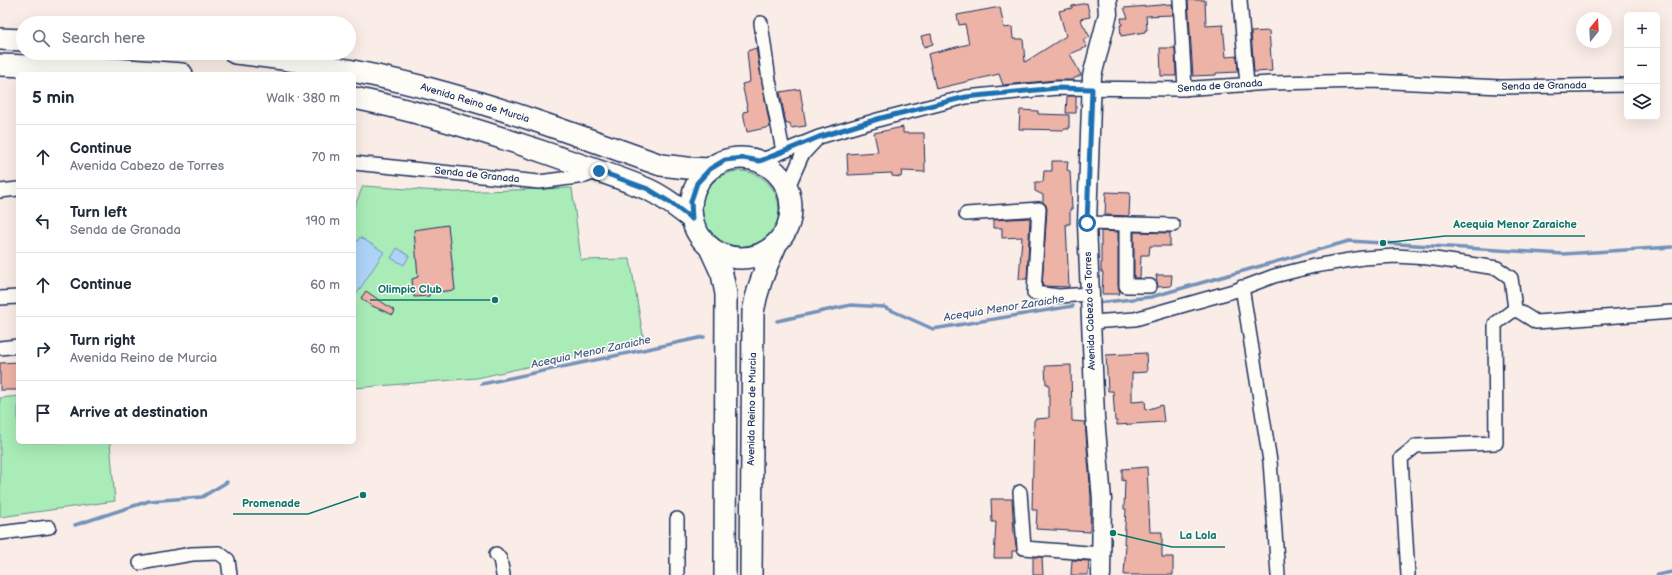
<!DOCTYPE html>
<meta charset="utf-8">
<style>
:root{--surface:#fff;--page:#f6f6f7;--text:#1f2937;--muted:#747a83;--line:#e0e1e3}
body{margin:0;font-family:"Balsamiq Sans",sans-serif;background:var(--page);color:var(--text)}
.controls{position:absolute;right:12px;top:12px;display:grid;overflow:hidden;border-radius:6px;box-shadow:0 4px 16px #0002}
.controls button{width:36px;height:36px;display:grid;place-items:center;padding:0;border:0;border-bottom:1px solid var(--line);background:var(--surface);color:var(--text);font:20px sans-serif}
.compass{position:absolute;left:1576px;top:12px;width:36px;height:36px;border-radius:50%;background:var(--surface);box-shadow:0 4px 16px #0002;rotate:18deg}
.stop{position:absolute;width:12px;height:12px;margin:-9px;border:3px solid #1f6fb2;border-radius:50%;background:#fff}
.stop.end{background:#1f6fb2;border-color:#fff;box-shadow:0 1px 4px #0008}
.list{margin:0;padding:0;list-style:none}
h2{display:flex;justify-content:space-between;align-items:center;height:52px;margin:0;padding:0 16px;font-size:17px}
h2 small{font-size:13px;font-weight:400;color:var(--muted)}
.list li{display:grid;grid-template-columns:26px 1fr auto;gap:12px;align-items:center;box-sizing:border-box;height:64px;padding:0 16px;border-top:1px solid var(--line)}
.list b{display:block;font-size:15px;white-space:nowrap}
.list p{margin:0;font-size:13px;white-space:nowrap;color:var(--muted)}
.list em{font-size:13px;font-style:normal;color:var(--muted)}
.icon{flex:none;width:22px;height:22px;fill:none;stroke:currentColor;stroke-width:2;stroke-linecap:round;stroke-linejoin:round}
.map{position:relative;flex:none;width:1672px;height:575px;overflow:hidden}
.search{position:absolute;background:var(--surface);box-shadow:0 4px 16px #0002;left:16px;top:16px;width:340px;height:44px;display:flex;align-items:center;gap:10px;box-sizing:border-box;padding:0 14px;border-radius:22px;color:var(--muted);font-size:15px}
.panel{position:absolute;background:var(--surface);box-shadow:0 4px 16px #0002;left:16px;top:72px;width:340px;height:372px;border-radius:6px}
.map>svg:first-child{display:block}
.green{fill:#a9ecb7;stroke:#628e8a}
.water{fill:#add4f7;stroke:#7392ba}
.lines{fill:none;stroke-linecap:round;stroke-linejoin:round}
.stream{stroke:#7392ba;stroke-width:3.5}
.building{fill:#edb3a6;stroke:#1b2f5e}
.street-casing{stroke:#1b2f5e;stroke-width:16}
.secondary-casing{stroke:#1b2f5e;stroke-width:21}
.primary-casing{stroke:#1b2f5e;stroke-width:24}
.street{stroke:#fdfcf7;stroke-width:13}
.secondary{stroke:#fdfcf7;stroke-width:18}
.primary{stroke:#fdfcf7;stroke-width:21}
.route{stroke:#1f6fb2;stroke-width:5}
.labels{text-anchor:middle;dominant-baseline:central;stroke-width:3;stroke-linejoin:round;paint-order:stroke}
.street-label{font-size:10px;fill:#1b2f5e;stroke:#fdfcf7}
.water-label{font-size:11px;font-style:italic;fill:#405884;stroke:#fdfcf7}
.leader{fill:none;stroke:#0f766e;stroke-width:1.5}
.callout-dot{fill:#0f766e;stroke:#fdfcf7;stroke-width:1.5}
.callout-label{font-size:11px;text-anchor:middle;font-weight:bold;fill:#0f766e;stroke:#fdfcf7;stroke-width:3;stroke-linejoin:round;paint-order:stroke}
</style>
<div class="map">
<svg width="1672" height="575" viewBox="0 0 1672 575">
<rect width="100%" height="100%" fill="#faede7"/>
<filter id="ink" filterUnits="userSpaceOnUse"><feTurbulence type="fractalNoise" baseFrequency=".025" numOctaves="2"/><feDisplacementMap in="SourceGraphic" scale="8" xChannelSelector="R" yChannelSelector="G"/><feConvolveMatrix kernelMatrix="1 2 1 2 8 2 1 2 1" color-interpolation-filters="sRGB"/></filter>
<g filter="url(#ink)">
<g class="green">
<circle cx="740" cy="210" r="39"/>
<path d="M363,186l91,6 118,-4 9,72 49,-1 14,82 -167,37 -123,10v-180z"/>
<path d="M18,396v46h92l5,59 -115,16v-119z"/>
</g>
<g class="water">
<path d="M360,237l24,15 -30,46v-52z"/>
<path d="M397,248l12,8 -5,9 -13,-7z"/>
</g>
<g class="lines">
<g class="stream">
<path d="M1096,303l55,-6 198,-56 214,13 109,-7"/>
<path d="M777,321l74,-16 33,2 49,22 140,-23"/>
<path d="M482,384l222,-47"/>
<path d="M75,525l74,-24 53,-4 25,-15"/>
<path d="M1657,575l15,-3"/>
</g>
</g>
<g class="building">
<path d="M1188,0h17l1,26 17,-1 3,32 11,-1 1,16 -22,1v2l-23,1z"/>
<path d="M1087,3l3,14 -10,2 10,18 -7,3 4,7 -17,7 11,21 -10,5h-15l-53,5 -4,-11 -63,15 -8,-35 41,-10 -4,-20 -6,1 -2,-10 43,-8 4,21 8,-1 1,12h10l2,23 41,-26 -7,-25 13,-3v-2z"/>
<path d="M1172,4l1,11 -27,1 1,14h-2v2l-24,4 -1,-11h2l-1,-7h7l-4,-10z"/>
<path d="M1269,31l3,40 -18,1 -3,-40z"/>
<path d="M931,34l2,10 -9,3 -3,-11z"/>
<path d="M756,48l14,79 -23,5 -4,-20 5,-1 -6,-27 8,-2 -3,-31z"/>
<path d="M1160,48h15l1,28h-15z"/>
<path d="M800,89l6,37 -15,2 -1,-5 -4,1 -6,-32z"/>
<path d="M1067,96h9v17h-10z"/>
<path d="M1020,110l18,1v3l31,1v14h-5v1l-45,-1z"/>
<path d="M903,127v6h21l1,39 -23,-1 -1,6 -9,-1v-3l-44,2 -1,-21 31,-2 -4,-19z"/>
<path d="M1052,161h16l-1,9 3,1 2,38h-2v15h-4l3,63 -27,-1 5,-77 -1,-4 -3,-3v-7l-8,-4v-9h8l1,-11h8z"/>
<path d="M1106,192l24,1 -1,23 -24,-1z"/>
<path d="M1030,218l-3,61h-8l3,-42 -20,1v-10h-9v-8z"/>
<path d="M448,225l7,65 -26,3v3l-15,1 -2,-18 6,-2 -4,-47z"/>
<path d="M1101,231l17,1v54l2,8h-18l1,-22h-2z"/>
<path d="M1134,232l36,1v13h-20l-1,9h-8l-1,23h-6z"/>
<path d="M1156,275h16l-1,11 -13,1z"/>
<path d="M366,291l29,20 -2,4 -23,-10 -9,-7z"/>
<path d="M1146,353l1,19 -15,1v29l13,-1 1,9 16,-5 2,17 -47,3v-4h-2l-2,-30h-5l-2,-36z"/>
<path d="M18,362v28h-18v-27z"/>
<path d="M1071,365l1,56 13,1 6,75 -1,35 -54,-3 1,-19h-5l2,-89 1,-2 14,-1v-34h-3l-1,-18z"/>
<path d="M1147,467l3,65h12v25h11v18h-49l2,-31h-2l2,-35h-2l1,-29 -3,1v-12z"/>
<path d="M991,499h21l2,35 3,17h-5v7h-18l2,-36h-4z"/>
<path d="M1033,557h9l1,18h-10z"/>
<path d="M1072,560l17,1 -1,14h-17z"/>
</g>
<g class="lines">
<defs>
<g id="street">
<path d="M1180,0l5,89"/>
<path d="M1240,0l7,85"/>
<path d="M761,23l8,57 14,71"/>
<path d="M760,161l59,-24 62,-18 85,-22 91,-9 123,1 90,-6 100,-2 131,6 126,-2"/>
<path d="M354,163l185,19 46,-6 14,-5"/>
<path d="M788,187l14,-32 14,-15"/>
<path d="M0,191l18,-2"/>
<path d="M966,214l73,-5 -5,84 25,3 31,-2"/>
<path d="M1087,223l86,2"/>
<path d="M1126,224v62h24"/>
<path d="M1242,287l28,174 8,114"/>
<path d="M0,298l18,-1"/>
<path d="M1091,322l44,-3 102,-29 37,-14 40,-10 49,-8 33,-2 32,2 69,10 14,10 4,31 21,13 136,-10"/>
<path d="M0,348l18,-2"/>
<path d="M1020,492l4,56 77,6"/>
<path d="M0,533l49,-6"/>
<path d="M496,554l4,5 3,16"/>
<path d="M140,563l52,-9 27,-1 9,7 2,15"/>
<path d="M677,575v-56"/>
<path d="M1408,575l-7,-117 15,-12 80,-3 -1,-119 20,-15"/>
</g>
<path id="secondary" d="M1101,575l1,-75 -7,-83 -8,-194 5,-147 16,-62 -1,-14"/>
<g id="primary">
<path d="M0,39l23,1"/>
<path d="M235,53c71,8 142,21 211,40 72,20 144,47 215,72l26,3 23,1"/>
<path d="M0,65l114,4 68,5"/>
<path d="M354,98c69,14 135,35 201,58 31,11 62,20 92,33 16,7 31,19 45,30"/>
<circle cx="741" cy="208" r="50"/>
<path d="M710,248l12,26 4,20 -1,281"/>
<path d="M751,575l2,-263c4,-23 12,-44 22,-65"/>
</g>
</defs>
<use href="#street" class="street-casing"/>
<use href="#secondary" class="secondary-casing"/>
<use href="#primary" class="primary-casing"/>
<use href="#street" class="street"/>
<use href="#secondary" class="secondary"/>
<use href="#primary" class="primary"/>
</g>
</g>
<g class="lines" filter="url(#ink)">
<path class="route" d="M599,171l49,18 23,14 21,16 -1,-18 6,-18 13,-14 15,-9 18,-2 17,3 59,-24 62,-19 85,-21 91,-9 35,1 -5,134"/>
</g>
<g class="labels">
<g class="street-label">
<text transform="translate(1220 86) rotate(-4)">Senda de Granada</text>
<text transform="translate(1544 86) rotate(-1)">Senda de Granada</text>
<text transform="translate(475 103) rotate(17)">Avenida Reino de Murcia</text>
<text transform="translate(477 175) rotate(6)">Senda de Granada</text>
<text transform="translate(1090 311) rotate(-92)">Avenida Cabezo de Torres</text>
<text transform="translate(752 409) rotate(-89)">Avenida Reino de Murcia</text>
</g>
<g class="water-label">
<text transform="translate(1004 308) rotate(-9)">Acequia Menor Zaraiche</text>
<text transform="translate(591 352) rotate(-12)">Acequia Menor Zaraiche</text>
</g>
</g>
<path class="leader" d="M1383 243L1445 236H1585M495 300L450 300H370M363 495L308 514H233M1113 533L1172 547H1225"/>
<g class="callout-dot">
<circle cx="1383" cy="243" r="4"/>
<circle cx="495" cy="300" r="4"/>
<circle cx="363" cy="495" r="4"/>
<circle cx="1113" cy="533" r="4"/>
</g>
<g class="callout-label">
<text x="1515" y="228">Acequia Menor Zaraiche</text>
<text x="410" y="293">Olimpic Club</text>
<text x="271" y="507">Promenade</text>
<text x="1198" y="539">La Lola</text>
</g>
</svg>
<div class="controls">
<button>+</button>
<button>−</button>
<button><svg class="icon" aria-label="layers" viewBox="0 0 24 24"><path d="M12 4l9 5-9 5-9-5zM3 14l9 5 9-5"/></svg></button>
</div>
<svg class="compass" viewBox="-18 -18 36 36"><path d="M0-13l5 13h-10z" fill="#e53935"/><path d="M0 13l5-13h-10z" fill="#747a83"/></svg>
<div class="stop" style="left:1087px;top:223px"></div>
<div class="stop end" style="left:599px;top:171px"></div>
<div class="search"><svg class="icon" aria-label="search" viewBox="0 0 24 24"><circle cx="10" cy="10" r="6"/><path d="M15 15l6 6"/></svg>Search here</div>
<section class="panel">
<h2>5 min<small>Walk · 380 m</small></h2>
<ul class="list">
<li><svg class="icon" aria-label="ahead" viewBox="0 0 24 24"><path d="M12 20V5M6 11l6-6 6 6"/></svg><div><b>Continue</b><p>Avenida Cabezo de Torres</p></div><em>70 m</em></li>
<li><svg class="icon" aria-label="left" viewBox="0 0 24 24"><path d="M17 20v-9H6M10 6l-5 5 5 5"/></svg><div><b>Turn left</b><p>Senda de Granada</p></div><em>190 m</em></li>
<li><svg class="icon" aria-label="ahead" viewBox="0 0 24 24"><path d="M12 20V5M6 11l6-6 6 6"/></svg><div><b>Continue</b></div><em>60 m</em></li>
<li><svg class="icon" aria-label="right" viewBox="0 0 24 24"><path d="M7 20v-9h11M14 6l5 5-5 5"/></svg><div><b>Turn right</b><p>Avenida Reino de Murcia</p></div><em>60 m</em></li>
<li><svg class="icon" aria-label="arrive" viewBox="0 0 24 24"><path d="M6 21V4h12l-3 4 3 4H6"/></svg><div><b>Arrive at destination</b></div></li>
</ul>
</section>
</div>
